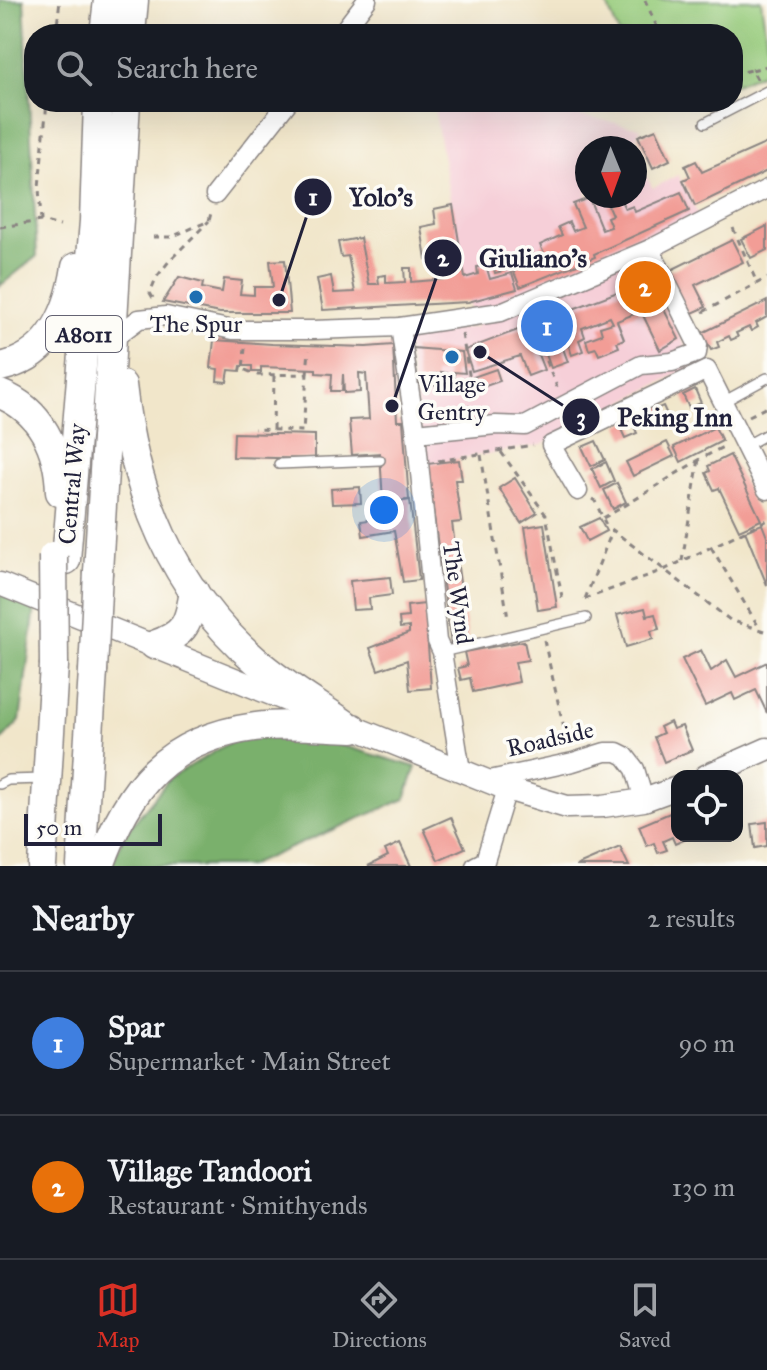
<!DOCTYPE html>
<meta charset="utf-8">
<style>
:root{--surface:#171b24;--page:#20242c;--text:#f1f3f6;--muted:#9ea1a6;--line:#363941;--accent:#d93025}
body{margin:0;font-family:"IM FELL Great Primer",serif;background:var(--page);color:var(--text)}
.controls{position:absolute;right:24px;bottom:24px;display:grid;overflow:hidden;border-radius:16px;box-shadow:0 8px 32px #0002}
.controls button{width:72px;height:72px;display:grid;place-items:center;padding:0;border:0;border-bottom:2px solid var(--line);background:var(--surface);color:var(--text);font:40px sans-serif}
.compass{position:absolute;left:575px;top:136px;width:72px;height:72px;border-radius:50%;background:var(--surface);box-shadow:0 8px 32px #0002;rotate:179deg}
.scale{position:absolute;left:24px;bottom:20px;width:138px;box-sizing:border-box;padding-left:8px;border:4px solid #22223b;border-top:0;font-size:22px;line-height:28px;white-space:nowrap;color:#22223b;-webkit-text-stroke:6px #fdfcf7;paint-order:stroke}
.you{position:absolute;left:384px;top:510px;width:28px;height:28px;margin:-20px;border:6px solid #fff;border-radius:50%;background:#1a73e8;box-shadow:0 0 0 12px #1a73e833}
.badge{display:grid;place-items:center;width:52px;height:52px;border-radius:50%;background:var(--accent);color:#fff;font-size:26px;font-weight:700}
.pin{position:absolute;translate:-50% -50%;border:4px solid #fff;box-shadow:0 2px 8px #0006}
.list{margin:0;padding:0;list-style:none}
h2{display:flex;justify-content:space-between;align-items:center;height:104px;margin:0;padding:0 32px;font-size:34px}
h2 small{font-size:26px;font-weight:400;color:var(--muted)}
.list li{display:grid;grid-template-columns:52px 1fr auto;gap:24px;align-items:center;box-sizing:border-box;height:144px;padding:0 32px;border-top:2px solid var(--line)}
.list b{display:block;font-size:30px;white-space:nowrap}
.list p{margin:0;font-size:26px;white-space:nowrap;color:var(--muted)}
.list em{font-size:26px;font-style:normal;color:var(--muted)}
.icon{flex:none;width:44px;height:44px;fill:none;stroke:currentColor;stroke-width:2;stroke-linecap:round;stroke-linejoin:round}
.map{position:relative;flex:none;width:767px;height:866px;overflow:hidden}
.search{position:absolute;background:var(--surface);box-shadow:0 8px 32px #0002;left:24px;right:24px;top:24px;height:88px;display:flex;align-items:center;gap:20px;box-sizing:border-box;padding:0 28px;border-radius:32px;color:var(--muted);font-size:30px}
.sheet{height:392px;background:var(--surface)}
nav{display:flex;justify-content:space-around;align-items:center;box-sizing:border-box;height:112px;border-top:2px solid var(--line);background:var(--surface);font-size:22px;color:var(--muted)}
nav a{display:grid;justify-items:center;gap:4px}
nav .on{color:var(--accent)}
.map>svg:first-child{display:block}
.built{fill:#f6cfd8}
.green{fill:#98cc7d;stroke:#5d775c;stroke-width:2}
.forest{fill:#7ab06c;stroke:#4e6954;stroke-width:2}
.building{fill:#f29d96}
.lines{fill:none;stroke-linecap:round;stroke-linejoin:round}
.service-casing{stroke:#8a8482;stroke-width:12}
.minor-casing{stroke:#8a8482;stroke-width:21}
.tertiary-casing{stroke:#8a8482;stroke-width:25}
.primary-casing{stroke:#8a8482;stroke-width:31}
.path{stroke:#8a8482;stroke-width:3;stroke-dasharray:6 6;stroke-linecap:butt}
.service{stroke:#fff;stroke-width:9}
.minor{stroke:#fff;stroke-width:18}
.tertiary{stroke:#fff;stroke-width:22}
.primary{stroke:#fff;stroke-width:28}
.primary-bridge-casing{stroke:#8a8482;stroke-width:31;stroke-linecap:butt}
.primary-bridge{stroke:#fff;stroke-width:28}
.poi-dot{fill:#1f6fb2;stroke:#fdfcf7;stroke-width:3}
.labels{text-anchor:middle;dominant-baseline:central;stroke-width:7;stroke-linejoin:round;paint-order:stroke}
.shield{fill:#fdfcf7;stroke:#646373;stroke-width:2}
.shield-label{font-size:22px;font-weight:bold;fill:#22223b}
.poi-label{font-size:24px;fill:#22223b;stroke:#fdfcf7}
.street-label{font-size:24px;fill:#22223b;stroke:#fdfcf7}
.leader{fill:none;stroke:#22223b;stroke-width:3}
.callout-dot{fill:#22223b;stroke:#fdfcf7;stroke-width:3}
.mark-label{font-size:24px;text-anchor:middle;font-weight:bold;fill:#fff}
.callout-label{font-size:26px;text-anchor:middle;font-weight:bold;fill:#22223b;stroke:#fdfcf7;stroke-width:7;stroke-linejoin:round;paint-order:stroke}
</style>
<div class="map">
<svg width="767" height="866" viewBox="0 0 767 866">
<rect width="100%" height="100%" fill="#fdfcf7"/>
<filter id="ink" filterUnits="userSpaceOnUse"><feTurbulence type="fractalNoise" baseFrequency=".0125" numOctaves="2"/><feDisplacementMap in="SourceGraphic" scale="16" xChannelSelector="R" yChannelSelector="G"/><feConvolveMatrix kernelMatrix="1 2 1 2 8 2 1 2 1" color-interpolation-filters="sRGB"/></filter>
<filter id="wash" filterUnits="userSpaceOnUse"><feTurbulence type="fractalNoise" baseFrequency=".006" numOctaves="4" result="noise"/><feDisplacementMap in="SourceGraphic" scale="32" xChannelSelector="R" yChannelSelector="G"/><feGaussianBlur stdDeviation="1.8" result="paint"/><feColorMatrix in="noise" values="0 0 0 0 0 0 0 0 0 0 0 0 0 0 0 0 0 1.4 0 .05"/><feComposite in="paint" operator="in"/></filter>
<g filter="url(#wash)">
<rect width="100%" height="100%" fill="#f1e6ca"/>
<path class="built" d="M433,102h78l130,26 -10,20h-44v48h48v-39l18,31 25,-13 22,43 -56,44 51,103 -154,80 -114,19 -22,-130 72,-7 -9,-25z"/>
<path class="green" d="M605,0h156l6,44v27l-34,14v-51h-114z"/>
<g class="forest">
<path d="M0,0h24l13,256 -37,30z"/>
<path d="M0,594l35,14 -15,113 -20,21z"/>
<path d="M239,737l81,2 96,28 -11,32 -157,67h-136l11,-30 47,-58z"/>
</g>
<g id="blocks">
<g class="building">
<path d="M656,129l14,31 -17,8 -15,-32z"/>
<path d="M767,143v28l-72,35 -12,-26 7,-3 -5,-11 11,-5 6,11z"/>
<path d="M635,169l8,17 -8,4z"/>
<path d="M681,192l8,19 -95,43 1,3 -75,30 -8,-20 10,-5 -3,-7 12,-5 4,10 10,-4 -5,-11 22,-10 -4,-8 11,-5 4,9 10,-4 -10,-23 16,-6 13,32 9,-3 -4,-10 5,-2 -4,-9 13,-6 4,9 8,-3 2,6z"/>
<path d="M453,205l12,73 13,-4 -1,-7 9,-2 4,14 22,-6 5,16 -49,13 -145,8 -6,-31 14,-3 3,17 21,-1 -7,-36 -7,1 -3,-15 22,-4 9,46h10l-1,-8 8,-1v8l19,-1 -1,-14h7v14l35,-3 -4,-23 -16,3 -5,-32 15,-3 -2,-15z"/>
<path d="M767,226v24l-16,8 -10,-19z"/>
<path d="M732,240l11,22 -48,23 11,22 -18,8 -21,-43z"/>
<path d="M285,260l5,53h-70l-57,-11 16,-25 24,6 -1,5 20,4 2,-13 18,2 -2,13 14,1v-8h19l-3,-26z"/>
<path d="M508,261l2,8 -15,4 -2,-8z"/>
<path d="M649,280l30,59 -19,11 -19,-39 -24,10 7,18 -7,3 2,5 -20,8 -3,-7 -7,2 -3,-10 16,-6 -2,-7 13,-4 -3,-6 -28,11 3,9 -6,3 4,11 -11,4 -4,-11 -7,-1 7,19 -17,6 -7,-19 -7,3 7,18 -16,6 -8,-20 -48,15 -7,-21z"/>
<path d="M767,301v16l-11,6 2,4 -7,4 -2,-4 -13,6 2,4 -7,3 -2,-4 -12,6 2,5 -8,3 -9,-17z"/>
<path d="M214,340l58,4 94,3 27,-2 4,76h6l6,79 -26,2 -3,-49 -28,2 -3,-35 20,-1 -3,-45 -7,-1 1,19 -16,1 -1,-19 -1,17h-11l1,-17 -16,-1v-4l-55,-2v5h-9v-6h-11l-1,5 -11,-1 -2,12 -10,-1 1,-12 -7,-1z"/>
<path d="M413,348l49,4 3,21 -11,-1 1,11 -8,-1v-9l-6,-1v2h-6v11l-17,-2z"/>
<path d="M496,369l4,12 -23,8 -4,-12z"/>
<path d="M695,389l6,14 -12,5 -6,-13z"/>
<path d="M663,406l6,13 -12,5 -6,-13z"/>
<path d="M631,420l6,13 -12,5 -6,-13z"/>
<path d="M715,427l7,14 -41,21 -7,-15z"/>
<path d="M234,433l81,2v24l-82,-2z"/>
<path d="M596,441l9,19 -14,6 -9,-19z"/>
<path d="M667,442l7,14 -41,20 -7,-14z"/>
<path d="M730,455l31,65 -22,10 -20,-42 -5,2 -8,-17 4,-2 -2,-5z"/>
<path d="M459,460l3,20h-7l6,42 -9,1 16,119 -17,2 -24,-180z"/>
<path d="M606,462l8,19 -13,7 -9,-19z"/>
<path d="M515,478l22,35 -16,10 -22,-35z"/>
<path d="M617,483l9,19 -13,7 -9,-19z"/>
<path d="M360,487l1,16 -29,1 -1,-15z"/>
<path d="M410,500l9,80 -16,2 -9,-51 -31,5 -2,-15 23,-3 -2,-14z"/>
<path d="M599,518l7,13 -19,10 -7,-14z"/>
<path d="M544,524l13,83 -19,3 -13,-83z"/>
<path d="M762,524l5,13v48l-22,-54z"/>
<path d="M390,577l2,18 -23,3 1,11 -17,1 -3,-29z"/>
<path d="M425,604l6,84 -21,2 -3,-30 -29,10 -8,-22 39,-15v-6l-9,1 -1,-10 9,-1 -1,-11z"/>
<path d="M645,608l2,8 8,-2 4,15 -8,2 2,8 -27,8 -9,-32z"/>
<path d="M524,641l4,19 -13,2 4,20 -46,10 -3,-14 -9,2 -3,-12 9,-2 -3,-14z"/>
<path d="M701,650l10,21 16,-11 9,17 31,-15v51l-11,-23 -21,10 -3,-7 -27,13 -23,-47z"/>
<path d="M670,722l3,7 9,-3 10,24 -28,12 -10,-25 9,-4 -3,-6z"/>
<path d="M677,810v26h7l2,3 -11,5 -3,-7 -9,4 4,9 -9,3 -4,-10 -7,3 -8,-20z"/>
<path d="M451,817l14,31 -27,12 -14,-31z"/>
<path d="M767,822v24l-12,2 -3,-24z"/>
<path d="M400,843l11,23h-43l20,-10 -3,-6z"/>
<path d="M620,847l9,19h-53z"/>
</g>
</g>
</g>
<g filter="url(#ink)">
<use href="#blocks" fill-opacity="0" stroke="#8a8482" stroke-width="2"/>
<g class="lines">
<defs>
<g id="service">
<path d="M705,123l62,-32"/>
<path d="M723,402l44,-24"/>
<path d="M745,446l22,-12"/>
<path d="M279,464l101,-4"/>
<path d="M442,652l144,-34"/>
<path d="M0,784l8,-4 36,-1"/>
</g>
<g id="minor">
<path d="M341,34l26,-34"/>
<path d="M215,195l73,-93"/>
<path d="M400,327l16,106 21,208 5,11 19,119"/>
<path d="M111,340l28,-21 27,-3 67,14h80l87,-3 101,-15 149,-63 117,-60"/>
<path d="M416,433l80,-8 29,1 116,-61 31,-3 25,-9 1,-8 -48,-96"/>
<path d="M578,491l-27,-46 156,-75 60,120"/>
<path d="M485,781l88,-19 32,-10h12l8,4 10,13 9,31"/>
<path d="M475,866l10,-5 22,-72"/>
</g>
<g id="tertiary">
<path d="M0,584l306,124"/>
<path d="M338,721l169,68 60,18 36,-1 41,-6 33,-12"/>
<path d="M706,776l61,-27"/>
</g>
<g id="primary">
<path d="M104,34l4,-34"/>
<path d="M131,34l3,-34"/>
<path d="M0,367c50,-10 69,-54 76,-100"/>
<path d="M122,385c12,108 49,202 133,275 27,24 60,43 90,64"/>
<path d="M0,394c41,16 59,55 60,98"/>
<path d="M66,560l28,-339 4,-119"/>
<path d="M98,572l28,-470"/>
<path d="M154,645c32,-11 35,-22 40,-54"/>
<path d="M42,866l12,-201"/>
<path d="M81,866l12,-195"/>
<path d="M100,866c28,-80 67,-127 155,-139 32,-4 66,0 98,1"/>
</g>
</defs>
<use href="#service" class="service-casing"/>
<use href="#minor" class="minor-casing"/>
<use href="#tertiary" class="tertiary-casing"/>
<use href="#primary" class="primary-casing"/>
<g class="path">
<path d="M645,0l15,34"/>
<path d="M56,34l4,-34"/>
<path d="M752,70l15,-4"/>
<path d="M733,74l19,-4 6,11"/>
<path d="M41,221l-2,-34 8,-85"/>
<path d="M0,227l41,-6 19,5"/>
<path d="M733,228l24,55"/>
<path d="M153,237h18l38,-16 2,-8"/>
<path d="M153,298l-3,-5 6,-15 14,-18 39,-39"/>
<path d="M703,312l64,-34"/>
<path d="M529,318l3,8"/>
<path d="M462,334l7,40v36"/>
<path d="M245,348l-2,21 15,6 49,-1 -4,57 -49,-2"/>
<path d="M541,350l16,37"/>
<path d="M307,374l2,-24"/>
<path d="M749,416l18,-9"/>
<path d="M273,430l1,-55"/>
<path d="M501,452l45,63 17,87"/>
<path d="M481,455l27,163"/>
<path d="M438,461l95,-16"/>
<path d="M592,499l3,2 11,24 124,95 37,12"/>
<path d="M603,518c43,-23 81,-52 124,-73"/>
<path d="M711,547l49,82"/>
<path d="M682,561l17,-102"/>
<path d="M585,599l81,-30 101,-49"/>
<path d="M585,599l28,-70"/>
<path d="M544,640l24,106"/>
</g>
<use href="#service" class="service"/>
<use href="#minor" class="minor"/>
<use href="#tertiary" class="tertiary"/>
<use href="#primary" class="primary"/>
<defs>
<g id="primary-bridge">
<path d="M53,556l1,109"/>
<path d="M93,671l5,-99"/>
</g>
</defs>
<use href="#primary-bridge" class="primary-bridge-casing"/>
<use href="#primary-bridge" class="primary-bridge"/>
</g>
</g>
<g class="poi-dot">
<circle cx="196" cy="297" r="8"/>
<circle cx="452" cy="357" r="8"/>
</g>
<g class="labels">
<rect class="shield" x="46" y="316" width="76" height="36" rx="6"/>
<g class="shield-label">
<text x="84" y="334">A8011</text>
</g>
<g class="poi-label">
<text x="196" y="324">The Spur</text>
<text x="452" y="384">Village<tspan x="452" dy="28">Gentry</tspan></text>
</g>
<g class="street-label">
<text transform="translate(72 484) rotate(-85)">Central Way</text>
<text transform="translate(458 593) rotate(82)">The Wynd</text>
<text transform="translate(550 739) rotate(-13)">Roadside</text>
</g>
</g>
<path class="leader" d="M279 300L313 197M392 406L443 258M480 352L581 417"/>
<g class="callout-dot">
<circle cx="279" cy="300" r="8"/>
<circle cx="392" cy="406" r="8"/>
<circle cx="480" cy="352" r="8"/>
<circle cx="313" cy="197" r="20"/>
<circle cx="443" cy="258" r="20"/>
<circle cx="581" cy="417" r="20"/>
</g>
<g class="mark-label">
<text x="313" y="205">1</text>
<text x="443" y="266">2</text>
<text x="581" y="425">3</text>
</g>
<g class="callout-label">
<text x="381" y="206">Yolo's</text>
<text x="533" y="267">Giuliano's</text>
<text x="675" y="426">Peking Inn</text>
</g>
</svg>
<div class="controls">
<button><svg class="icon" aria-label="locate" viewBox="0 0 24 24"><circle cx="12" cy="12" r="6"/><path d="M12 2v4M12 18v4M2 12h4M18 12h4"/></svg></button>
</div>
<svg class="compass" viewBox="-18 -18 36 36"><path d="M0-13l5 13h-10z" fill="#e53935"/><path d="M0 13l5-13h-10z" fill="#9ea1a6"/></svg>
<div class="scale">50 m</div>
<div class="you"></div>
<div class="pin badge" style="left:547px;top:326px;background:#3f7fe0">1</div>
<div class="pin badge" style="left:645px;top:287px;background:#e8710a">2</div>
<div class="search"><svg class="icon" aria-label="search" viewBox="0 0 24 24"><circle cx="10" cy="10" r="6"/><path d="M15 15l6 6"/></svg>Search here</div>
</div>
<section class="sheet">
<h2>Nearby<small>2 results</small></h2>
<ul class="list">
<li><span class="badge" style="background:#3f7fe0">1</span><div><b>Spar</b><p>Supermarket · Main Street</p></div><em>90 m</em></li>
<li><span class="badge" style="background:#e8710a">2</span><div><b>Village Tandoori</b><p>Restaurant · Smithyends</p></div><em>130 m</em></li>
</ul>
</section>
<nav>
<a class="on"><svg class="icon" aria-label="map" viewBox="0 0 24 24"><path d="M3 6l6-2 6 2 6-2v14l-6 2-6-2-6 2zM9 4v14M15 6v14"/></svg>Map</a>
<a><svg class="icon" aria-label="directions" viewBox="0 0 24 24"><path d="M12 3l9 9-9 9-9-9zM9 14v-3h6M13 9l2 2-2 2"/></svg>Directions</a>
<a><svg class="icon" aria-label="saved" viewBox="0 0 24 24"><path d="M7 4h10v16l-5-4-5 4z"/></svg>Saved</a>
</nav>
